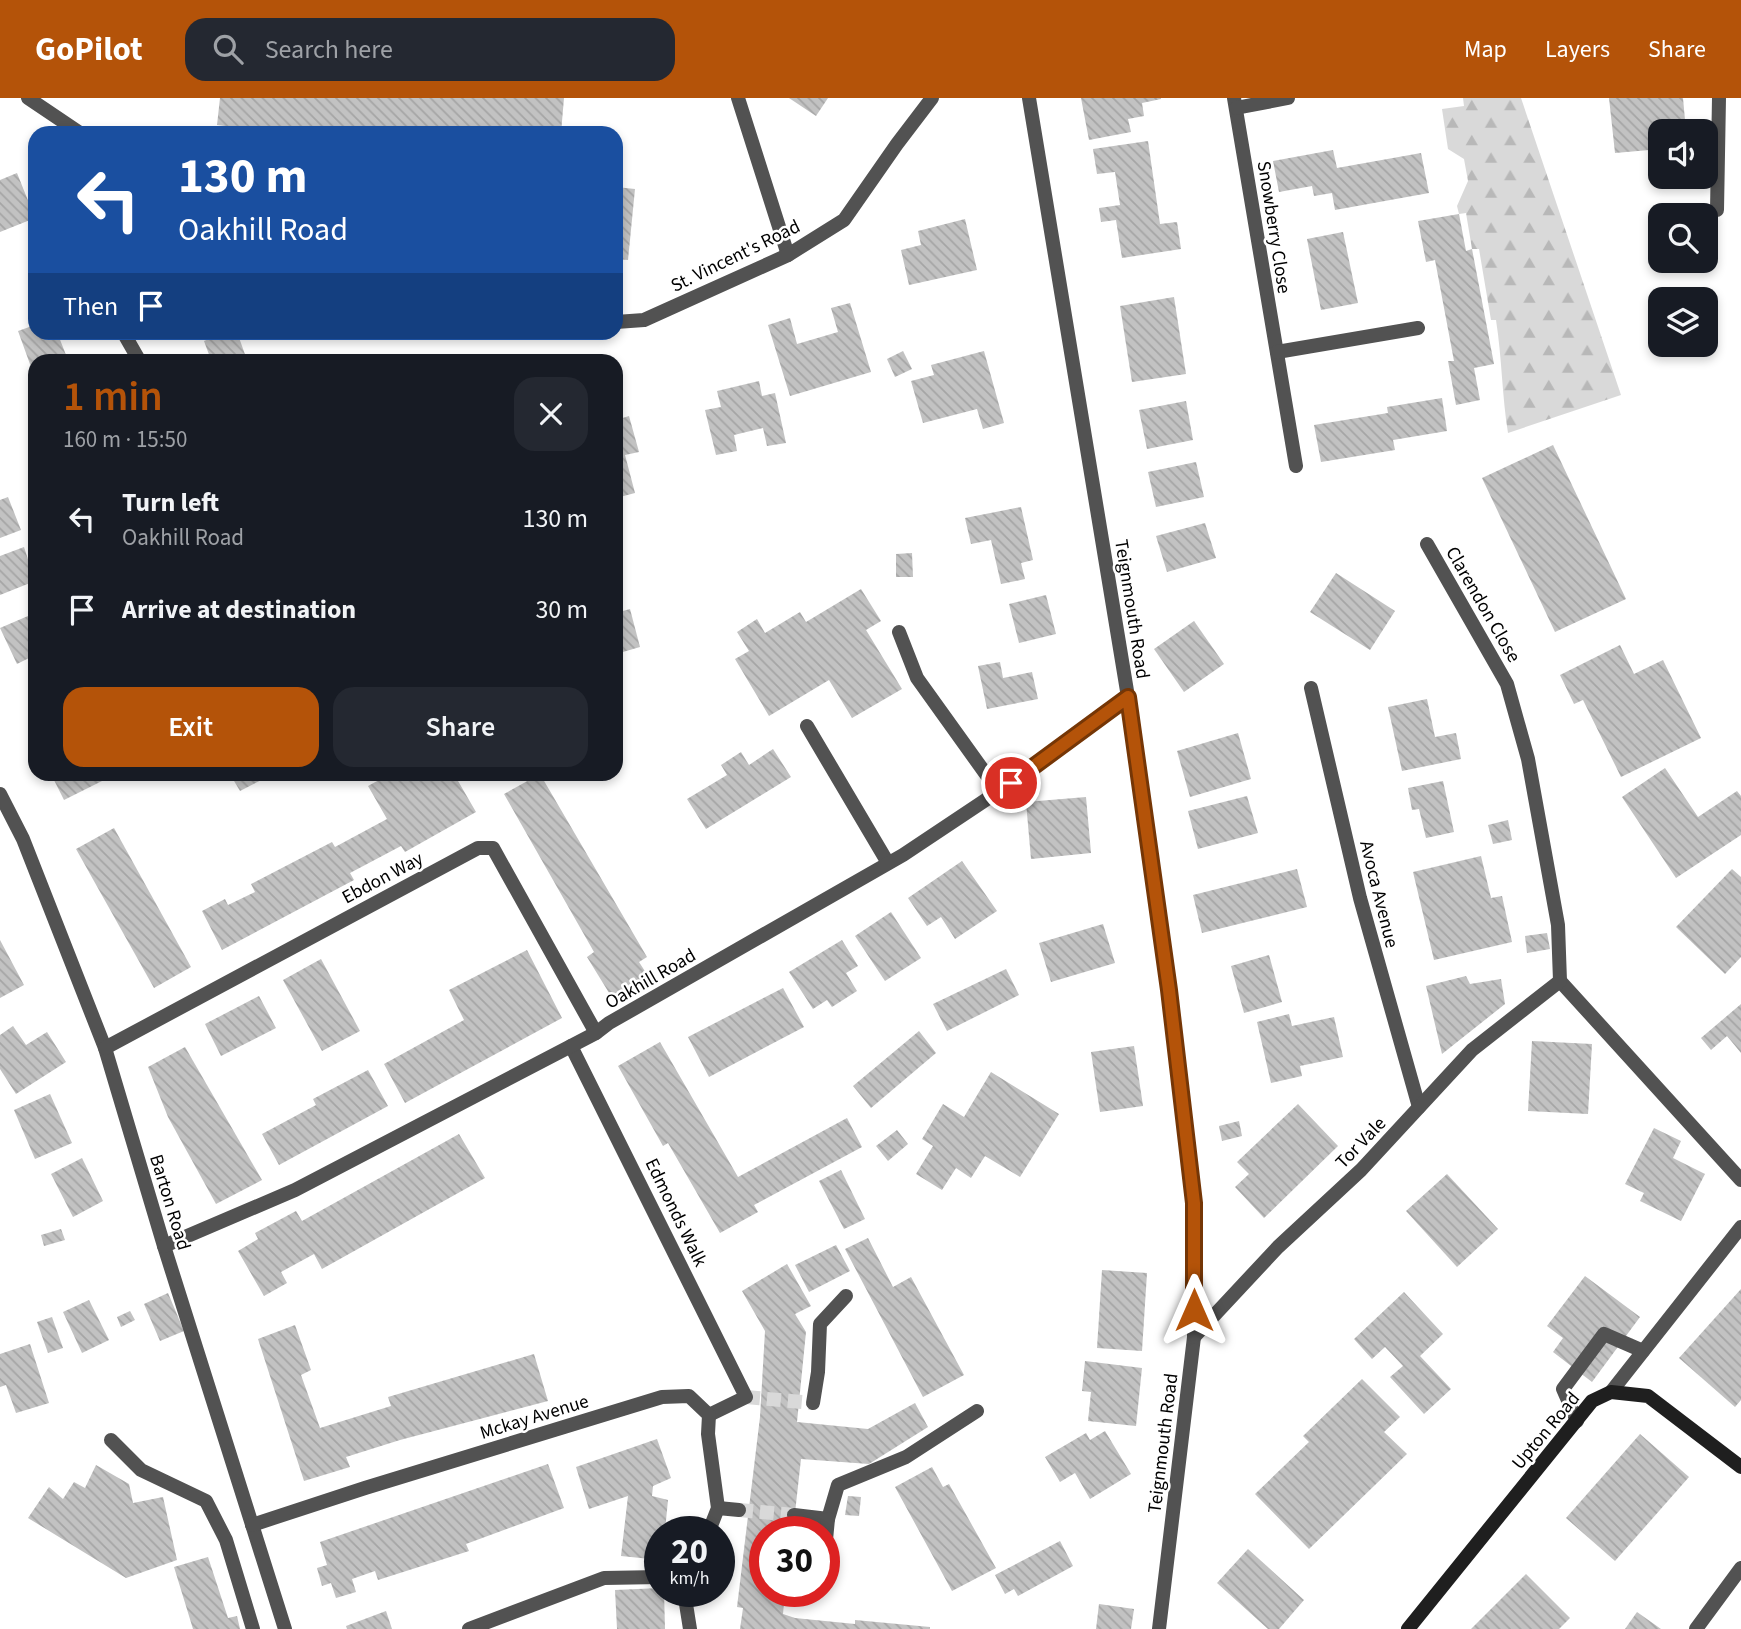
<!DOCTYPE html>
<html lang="en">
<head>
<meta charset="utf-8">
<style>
  body { margin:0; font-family:"Source Sans 3",sans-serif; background:#242831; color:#f1f3f6; height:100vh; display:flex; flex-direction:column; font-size:26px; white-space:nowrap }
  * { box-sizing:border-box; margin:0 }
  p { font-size:23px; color:#9ea1a6 }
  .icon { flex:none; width:38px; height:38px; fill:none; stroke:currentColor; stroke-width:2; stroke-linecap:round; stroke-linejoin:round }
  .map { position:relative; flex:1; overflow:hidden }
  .panel { position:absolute; left:28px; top:256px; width:595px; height:427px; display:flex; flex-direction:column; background:#171b24; border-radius:21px; box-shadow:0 4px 10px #0003 }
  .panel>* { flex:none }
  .top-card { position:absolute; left:28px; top:28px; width:595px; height:214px; border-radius:21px; box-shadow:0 4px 10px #0003; background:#1a4fa0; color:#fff; overflow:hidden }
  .tools { position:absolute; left:1648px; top:21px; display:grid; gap:14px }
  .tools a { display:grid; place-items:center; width:70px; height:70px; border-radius:14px; background:#171b24; box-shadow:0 4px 10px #0003; font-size:35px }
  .speed { position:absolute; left:644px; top:1418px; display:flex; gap:14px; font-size:35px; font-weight:700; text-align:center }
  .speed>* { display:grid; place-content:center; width:91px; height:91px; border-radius:50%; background:#171b24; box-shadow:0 4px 10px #0003; line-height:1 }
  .speed small { font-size:18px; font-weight:400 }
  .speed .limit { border:10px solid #d22; background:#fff; color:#111 }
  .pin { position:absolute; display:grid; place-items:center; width:60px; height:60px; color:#fff; margin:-30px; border:4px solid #fff; border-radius:50%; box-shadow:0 2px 7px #0007 }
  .me { position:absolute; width:77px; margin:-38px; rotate:0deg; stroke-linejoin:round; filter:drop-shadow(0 0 5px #0008) }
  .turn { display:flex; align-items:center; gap:24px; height:147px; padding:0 35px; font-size:32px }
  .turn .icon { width:91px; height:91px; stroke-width:2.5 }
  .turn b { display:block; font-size:49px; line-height:60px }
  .then { display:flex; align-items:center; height:66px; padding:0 35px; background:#0003; gap:14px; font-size:26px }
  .round { display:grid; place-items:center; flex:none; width:74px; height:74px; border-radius:21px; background:#242831 }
  .headline { display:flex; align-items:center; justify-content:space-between; height:119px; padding:0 35px }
  h1 { font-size:42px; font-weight:600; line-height:52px; color:#b45309 }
  .button { display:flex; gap:14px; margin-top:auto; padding:14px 35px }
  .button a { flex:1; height:80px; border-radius:21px; background:#b45309; color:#fff; font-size:28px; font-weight:600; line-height:80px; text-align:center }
  .button a+a { background:#242831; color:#f1f3f6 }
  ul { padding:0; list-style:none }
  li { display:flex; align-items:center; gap:21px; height:91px; padding:0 35px }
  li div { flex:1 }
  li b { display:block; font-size:26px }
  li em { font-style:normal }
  header { display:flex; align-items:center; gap:42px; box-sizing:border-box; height:98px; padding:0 35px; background:#b45309; color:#fff }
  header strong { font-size:33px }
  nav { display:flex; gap:38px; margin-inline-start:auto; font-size:24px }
  .search { width:490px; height:63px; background:#242831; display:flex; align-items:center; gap:18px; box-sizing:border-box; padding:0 24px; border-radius:21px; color:#9ea1a6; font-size:26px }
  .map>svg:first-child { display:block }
  .forest { fill:url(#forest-firs) }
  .building { fill:url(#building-back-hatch) }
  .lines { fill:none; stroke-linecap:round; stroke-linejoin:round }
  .street-tunnel { stroke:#d9d9d9; stroke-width:14; stroke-dasharray:14 7; stroke-linecap:butt }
  .lane { stroke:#525252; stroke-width:14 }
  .street { stroke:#525252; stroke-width:14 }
  .secondary { stroke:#1f1f1f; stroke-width:14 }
  .route-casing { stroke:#753606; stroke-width:18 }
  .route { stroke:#b45309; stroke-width:12 }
  .labels { text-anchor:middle; stroke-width:5; stroke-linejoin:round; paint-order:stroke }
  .street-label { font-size:19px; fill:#000; stroke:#fff }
</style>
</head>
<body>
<header>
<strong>GoPilot</strong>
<div class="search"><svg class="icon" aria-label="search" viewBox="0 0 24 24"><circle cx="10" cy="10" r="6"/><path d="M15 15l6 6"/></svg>Search here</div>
<nav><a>Map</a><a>Layers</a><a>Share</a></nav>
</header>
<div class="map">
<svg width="1741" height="1531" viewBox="0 0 1741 1531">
  <defs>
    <pattern id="forest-firs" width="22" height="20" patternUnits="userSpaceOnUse" patternTransform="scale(1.75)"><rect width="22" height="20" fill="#d9d9d9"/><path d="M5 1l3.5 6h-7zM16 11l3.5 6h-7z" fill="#b8b8b8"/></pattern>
    <pattern id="building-back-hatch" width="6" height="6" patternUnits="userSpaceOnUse" patternTransform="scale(1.75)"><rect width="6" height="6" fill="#c2c2c2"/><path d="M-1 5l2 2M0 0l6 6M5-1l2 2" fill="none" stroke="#a5a5a5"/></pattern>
  </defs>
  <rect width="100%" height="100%" fill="#fff"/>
  <path class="forest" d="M1463,0H1521L1621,297L1508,335C1502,298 1502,260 1496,222H1491L1479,151H1472L1466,115L1459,116L1457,108L1468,83L1464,61L1448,51L1442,11L1464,8Z"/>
  <g class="building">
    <polygon points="220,0 564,0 561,35 264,35 264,33 217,27"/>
    <polygon points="789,0 828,0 816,18"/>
    <polygon points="1081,0 1161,0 1161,1 1142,5 1144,18 1128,21 1131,34 1089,42"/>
    <polygon points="1609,0 1683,0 1686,33 1661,33 1661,51 1615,55"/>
    <polygon points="1148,43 1160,126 1177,124 1181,151 1122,160 1116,122 1101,124 1099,110 1120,107 1115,74 1097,76 1093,51"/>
    <polygon points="1333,52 1337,70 1421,55 1429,95 1335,112 1332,95 1314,98 1312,88 1279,94 1273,63"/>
    <polygon points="17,75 35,120 0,134 0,82"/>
    <polygon points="616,89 635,91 628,162 616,161"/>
    <polygon points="1459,116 1466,153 1472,151 1494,266 1474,270 1480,302 1456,307 1448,263 1454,263 1435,162 1426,164 1418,123"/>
    <polygon points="965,121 977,172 909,187 901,152 921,147 918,133"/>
    <polygon points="1343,134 1358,205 1321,212 1307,141"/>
    <polygon points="1174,199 1186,276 1132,284 1120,208"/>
    <polygon points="850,205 871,274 790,298 768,227 790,220 797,246 838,234 831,210"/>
    <polygon points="35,227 35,234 57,234 68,262 35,262 35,280 18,233"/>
    <polygon points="226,234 237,234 247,262 211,262 204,243"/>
    <polygon points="903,253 912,271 895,279 887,261"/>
    <polygon points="984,253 1004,325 983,331 977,311 923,325 911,283 934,277 931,267"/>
    <polygon points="759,283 762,298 775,295 786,345 767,348 763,330 734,337 737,353 716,357 705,312 721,309 717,293"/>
    <polygon points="1442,300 1447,333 1393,342 1395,352 1321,364 1314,327 1388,315 1387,309"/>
    <polygon points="1186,303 1193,342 1147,351 1139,312"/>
    <polygon points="629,318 639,354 625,357 635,395 616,400 616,322"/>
    <polygon points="1553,347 1626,501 1555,534 1482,380"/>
    <polygon points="1196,364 1204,399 1156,409 1148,374"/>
    <polygon points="8,399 21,432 0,440 0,402"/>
    <polygon points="1021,409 1033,462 1021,465 1025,481 1001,486 991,442 971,446 965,420"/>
    <polygon points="1205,425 1216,460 1167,474 1156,438"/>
    <polygon points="24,449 35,483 0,497 0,458"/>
    <polygon points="912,455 913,479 896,479 896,456"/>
    <polygon points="1336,475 1395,513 1370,552 1310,514"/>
    <polygon points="861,491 881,523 866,532 902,591 852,620 829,582 769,618 735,561 749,553 737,534 757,521 765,535 800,514 806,524"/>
    <polygon points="1046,497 1056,536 1019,545 1009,506"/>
    <polygon points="630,511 640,549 616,556 616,515"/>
    <polygon points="35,515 35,557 17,566 0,530"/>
    <polygon points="1194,523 1224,566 1184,594 1154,551"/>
    <polygon points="1620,547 1634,576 1663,562 1701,640 1621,679 1583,602 1574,606 1560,577"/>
    <polygon points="1000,564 1003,580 1032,574 1038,601 987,611 978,568"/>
    <polygon points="1427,601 1435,639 1456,635 1461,661 1402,673 1388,609"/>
    <polygon points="1238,635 1251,681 1190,699 1177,653"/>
    <polygon points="773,651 791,679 706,731 687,701 727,677 721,667 741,654 749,667"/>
    <polygon points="1665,670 1698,719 1737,693 1741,698 1741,737 1676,780 1622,699"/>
    <polygon points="51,676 116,676 64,702"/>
    <polygon points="230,676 273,676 240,693"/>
    <polygon points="390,676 454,676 476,714 405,754 401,748 350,775 354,782 222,852 202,813 225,801 228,807 255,794 251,786 332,744 335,749 387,721 368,688"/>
    <polygon points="540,676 647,859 639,864 650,881 614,903 587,859 594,854 504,696"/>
    <polygon points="1443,683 1454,734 1426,740 1419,711 1412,712 1408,690"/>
    <polygon points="1247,698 1258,735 1198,751 1188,713"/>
    <polygon points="1086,699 1091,755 1031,761 1026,704"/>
    <polygon points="1508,722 1512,742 1493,746 1488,727"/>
    <polygon points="114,730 191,869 154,890 76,751"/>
    <polygon points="1481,758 1491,800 1502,798 1512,844 1434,862 1413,774"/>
    <polygon points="962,763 997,813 955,841 941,819 927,828 908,800"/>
    <polygon points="1297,771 1307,809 1202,835 1193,797"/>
    <polygon points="1732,771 1741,779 1741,859 1725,876 1676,829"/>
    <polygon points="891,814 921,860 885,883 855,838"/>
    <polygon points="1103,826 1115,865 1051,884 1039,845"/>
    <polygon points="1547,835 1550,851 1527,855 1525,838"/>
    <polygon points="0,842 24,887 0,900"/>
    <polygon points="842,842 858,868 846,875 857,893 832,909 827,902 813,911 789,874"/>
    <polygon points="527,852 562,920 405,1005 384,966 464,922 449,892"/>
    <polygon points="1269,857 1282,904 1244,915 1231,868"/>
    <polygon points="321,861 360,933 322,953 283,882"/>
    <polygon points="1006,871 1019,897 947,933 933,906"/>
    <polygon points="1466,878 1470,886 1501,881 1505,906 1442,956 1426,888"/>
    <polygon points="783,890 804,929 709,979 688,939"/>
    <polygon points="259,898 276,930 221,958 205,926"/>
    <polygon points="1741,906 1741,955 1727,938 1711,952 1701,940"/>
    <polygon points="1289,916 1292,928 1334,919 1343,959 1300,968 1302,978 1271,985 1257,924"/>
    <polygon points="13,928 26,947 47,934 66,964 16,996 0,971 0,937"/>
    <polygon points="919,933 936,955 871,1010 853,988"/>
    <polygon points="1532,943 1592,946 1588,1016 1528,1013"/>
    <polygon points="660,944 738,1079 847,1020 862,1049 754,1107 758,1114 720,1135 668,1045 663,1048 618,968"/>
    <polygon points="1134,948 1143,1008 1100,1014 1091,954"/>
    <polygon points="185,949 262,1082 216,1106 168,1019 148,969"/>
    <polygon points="368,972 388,1008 279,1067 262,1036 316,1007 313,1001"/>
    <polygon points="991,974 1059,1016 1020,1079 985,1058 971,1080 956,1070 942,1092 916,1076 933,1048 922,1041 943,1006 964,1019"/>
    <polygon points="50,996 72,1045 35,1061 14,1012"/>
    <polygon points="1298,1006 1338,1048 1264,1120 1235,1089 1249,1076 1237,1064"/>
    <polygon points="1239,1023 1242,1038 1222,1043 1219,1028"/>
    <polygon points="1654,1030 1681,1043 1673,1060 1705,1076 1681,1123 1640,1103 1644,1095 1625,1086"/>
    <polygon points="897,1032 908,1046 888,1063 876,1048"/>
    <polygon points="459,1036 485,1080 322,1171 314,1156 281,1174 287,1185 264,1198 238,1153 258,1141 255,1135 296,1113 302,1123"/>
    <polygon points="82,1060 103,1103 73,1119 51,1076"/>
    <polygon points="841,1072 865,1121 844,1131 819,1083"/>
    <polygon points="1447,1076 1498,1131 1457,1169 1406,1113"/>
    <polygon points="61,1131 65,1142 44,1148 41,1137"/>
    <polygon points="868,1140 893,1189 911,1179 964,1277 923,1299 845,1151"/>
    <polygon points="836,1147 850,1173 809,1194 795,1167"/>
    <polygon points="787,1166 811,1208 795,1216 806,1234 797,1324 868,1331 915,1305 928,1329 869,1366 801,1361 793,1433 765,1433 765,1493 785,1493 783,1516 795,1520 855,1526 855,1522 930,1529 930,1531 740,1531 743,1510 737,1509 760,1319 765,1233 742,1193"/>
    <polygon points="1102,1172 1147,1175 1142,1253 1097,1250"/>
    <polygon points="1585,1178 1640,1219 1592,1284 1553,1254 1563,1240 1547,1228"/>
    <polygon points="1741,1191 1741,1302 1735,1309 1679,1260"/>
    <polygon points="1404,1194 1443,1236 1420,1258 1451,1291 1424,1316 1390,1279 1403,1268 1385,1249 1372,1261 1354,1241"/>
    <polygon points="168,1195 184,1233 160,1243 144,1206"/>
    <polygon points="89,1202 109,1242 82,1255 63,1214"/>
    <polygon points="130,1213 135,1222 121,1229 117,1219"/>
    <polygon points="52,1219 63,1250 48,1255 37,1224"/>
    <polygon points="295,1227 311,1272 301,1277 320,1330 391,1308 388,1299 534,1256 548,1303 400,1342 346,1359 350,1369 304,1383 258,1241"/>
    <polygon points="30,1246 49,1305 16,1315 6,1287 0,1289 0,1256"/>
    <polygon points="1085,1263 1142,1270 1136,1328 1088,1323 1091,1294 1082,1293"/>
    <polygon points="1362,1281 1400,1319 1384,1334 1407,1356 1309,1451 1255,1396 1309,1344 1303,1338"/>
    <polygon points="1105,1333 1131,1376 1090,1401 1075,1375 1060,1384 1045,1359 1086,1335 1090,1342"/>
    <polygon points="1640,1336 1689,1379 1615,1463 1566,1420"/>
    <polygon points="657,1341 671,1380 653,1388 652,1398 668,1402 665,1433 660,1433 660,1462 621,1458 628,1398 589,1411 576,1369"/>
    <polygon points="548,1366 564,1410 466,1446 469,1453 378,1482 375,1473 352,1481 356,1494 336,1500 331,1485 322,1488 317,1470 327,1467 320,1444"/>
    <polygon points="96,1367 129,1386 133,1405 163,1399 177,1462 126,1480 28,1420 49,1389 63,1401 74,1384 85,1390"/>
    <polygon points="932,1369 943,1389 949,1386 996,1470 952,1493 895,1389"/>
    <polygon points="848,1398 861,1399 859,1418 845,1417"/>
    <polygon points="1060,1443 1073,1468 1018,1498 1014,1491 1005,1496 995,1477"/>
    <polygon points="1248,1451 1304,1502 1279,1531 1268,1531 1217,1485"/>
    <polygon points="208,1459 228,1520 237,1518 240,1531 193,1531 174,1469"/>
    <polygon points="1526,1476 1570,1520 1559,1531 1471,1531"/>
    <polygon points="660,1490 660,1493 664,1493 665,1531 617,1531 615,1492"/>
    <polygon points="1099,1506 1134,1511 1131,1531 1096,1531"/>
    <polygon points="386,1513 392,1531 347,1531 346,1528"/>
    <polygon points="1637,1514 1661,1531 1625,1531"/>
  </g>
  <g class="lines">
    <g class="street-tunnel">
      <polyline points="746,1299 813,1305"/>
      <polyline points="739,1412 794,1417"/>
    </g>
    <g class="lane">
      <polyline points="1717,112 1719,0"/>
      <polyline points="899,534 917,580 998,693"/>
      <polyline points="807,628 888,765"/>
      <polyline points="1577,1323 1563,1291 1604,1236 1643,1253"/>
      <polyline points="1696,1531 1741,1470"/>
    </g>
    <g class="street">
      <polyline points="28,0 80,35"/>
      <polyline points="738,0 788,157"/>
      <polyline points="1029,0 1128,599 1169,892 1194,1105 1194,1239 1159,1531"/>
      <polyline points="1234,0 1296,368"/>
      <polyline points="1236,10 1288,0"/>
      <polyline points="616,224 644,222 788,157 844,122 897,46 932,0"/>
      <polyline points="123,234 139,262"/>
      <polyline points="1277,254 1418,230"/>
      <polyline points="1311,590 1360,800 1419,1009"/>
      <polyline points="0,696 23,741 105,950 164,1148 285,1531"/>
      <polyline points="1560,883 1741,1082"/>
      <polyline points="571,948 746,1299 709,1317"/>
      <polyline points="105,950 478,750 493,750 596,935"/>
      <polyline points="164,1148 295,1092 596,935 609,925 903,757 1023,677 1128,599"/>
      <polyline points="1194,1239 1278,1149 1361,1072 1472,952 1560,883 1558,827 1528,661 1507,586 1427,446"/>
      <polyline points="1611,1294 1741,1129"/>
      <polyline points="813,1305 818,1274 820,1226 846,1198"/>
      <polyline points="111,1342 141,1372 206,1403 226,1442 253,1531"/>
      <polyline points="718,1410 739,1412"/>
      <polyline points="794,1417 828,1421 838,1387 906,1359 977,1313"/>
      <polyline points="252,1427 365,1390 662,1299 689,1298 709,1317 708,1336 718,1410 709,1433"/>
      <polyline points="824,1462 828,1421"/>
      <polyline points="689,1493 686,1506 690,1531"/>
      <polyline points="469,1531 604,1480 660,1479"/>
    </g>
    <polyline class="secondary" points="1408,1531 1592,1303 1611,1294 1648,1298 1741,1369"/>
  </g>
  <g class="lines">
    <g class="route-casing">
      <polyline id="route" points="1011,685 1128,599 1169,892 1194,1105 1194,1212"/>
    </g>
    <use href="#route" class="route"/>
  </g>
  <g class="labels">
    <g class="street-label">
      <text transform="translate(1275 129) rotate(81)" y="7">Snowberry Close</text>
      <text transform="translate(735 157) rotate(-26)" y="7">St. Vincent's Road</text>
      <text transform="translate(1484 506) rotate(60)" y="7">Clarendon Close</text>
      <text transform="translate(1133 511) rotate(81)" y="7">Teignmouth Road</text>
      <text transform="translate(382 779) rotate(-28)" y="7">Ebdon Way</text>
      <text transform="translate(1380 796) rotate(76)" y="7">Avoca Avenue</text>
      <text transform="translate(650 880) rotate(-30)" y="7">Oakhill Road</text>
      <text transform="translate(1360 1044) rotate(-46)" y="7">Tor Vale</text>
      <text transform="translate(171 1104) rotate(73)" y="7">Barton Road</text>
      <text transform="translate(677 1114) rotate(64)" y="7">Edmonds Walk</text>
      <text transform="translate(534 1318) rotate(-17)" y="7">Mckay Avenue</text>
      <text transform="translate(1545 1332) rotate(-50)" y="7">Upton Road</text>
      <text transform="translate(1162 1345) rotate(-83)" y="7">Teignmouth Road</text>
    </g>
  </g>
</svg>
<div class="tools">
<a><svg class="icon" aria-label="sound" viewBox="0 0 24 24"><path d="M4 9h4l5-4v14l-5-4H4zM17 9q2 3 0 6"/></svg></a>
<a><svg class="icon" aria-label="search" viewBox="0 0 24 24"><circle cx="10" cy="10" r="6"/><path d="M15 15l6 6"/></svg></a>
<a><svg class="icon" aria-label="layers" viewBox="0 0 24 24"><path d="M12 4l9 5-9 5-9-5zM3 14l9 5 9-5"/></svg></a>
</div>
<div class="speed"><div>20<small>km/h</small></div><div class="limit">30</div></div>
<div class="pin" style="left:1011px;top:685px;background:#d93025"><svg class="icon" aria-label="arrive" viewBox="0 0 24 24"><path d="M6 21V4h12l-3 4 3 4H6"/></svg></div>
<svg class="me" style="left:1194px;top:1212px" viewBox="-20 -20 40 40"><path d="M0-17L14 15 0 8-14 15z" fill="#b45309" stroke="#fff" stroke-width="4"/></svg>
<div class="top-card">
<div class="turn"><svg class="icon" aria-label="left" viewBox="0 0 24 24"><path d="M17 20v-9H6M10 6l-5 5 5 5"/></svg><div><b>130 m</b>Oakhill Road</div></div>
<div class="then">Then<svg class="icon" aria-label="arrive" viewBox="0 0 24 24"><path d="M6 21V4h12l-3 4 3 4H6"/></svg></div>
</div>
<section class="panel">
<div class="headline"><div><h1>1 min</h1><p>160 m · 15:50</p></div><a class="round"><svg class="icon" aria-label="close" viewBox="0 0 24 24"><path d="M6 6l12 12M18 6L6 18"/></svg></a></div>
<ul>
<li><svg class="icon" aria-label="left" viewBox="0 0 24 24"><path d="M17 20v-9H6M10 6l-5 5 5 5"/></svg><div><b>Turn left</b><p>Oakhill Road</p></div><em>130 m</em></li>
<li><svg class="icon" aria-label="arrive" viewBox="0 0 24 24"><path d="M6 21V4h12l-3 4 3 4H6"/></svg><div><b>Arrive at destination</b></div><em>30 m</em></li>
</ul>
<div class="button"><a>Exit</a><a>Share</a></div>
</section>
</div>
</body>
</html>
